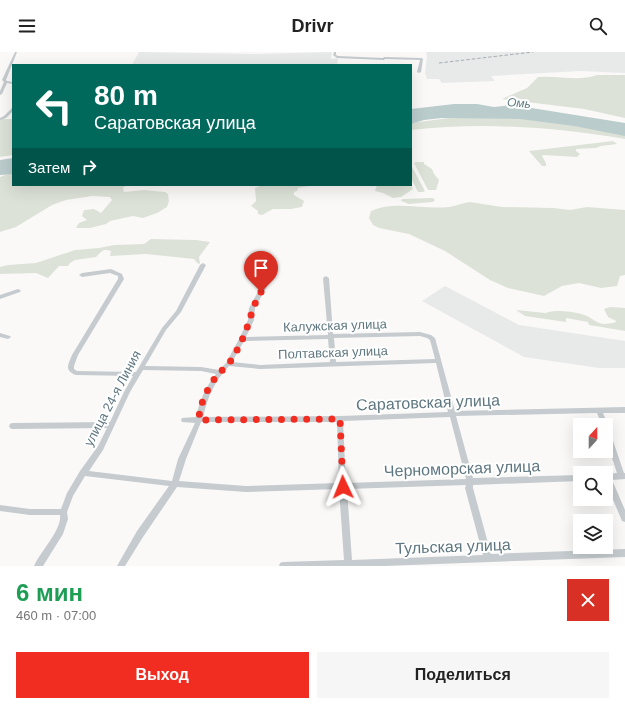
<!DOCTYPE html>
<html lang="ru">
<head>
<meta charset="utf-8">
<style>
  body { margin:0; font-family:Helvetica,sans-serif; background:#f6f6f6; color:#222; height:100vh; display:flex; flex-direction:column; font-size:15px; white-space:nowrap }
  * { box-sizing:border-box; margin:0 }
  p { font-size:13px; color:#767676 }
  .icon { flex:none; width:22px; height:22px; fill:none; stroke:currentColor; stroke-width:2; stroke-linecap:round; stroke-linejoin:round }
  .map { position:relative; height:514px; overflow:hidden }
  .details { display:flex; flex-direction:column; background:#fff; flex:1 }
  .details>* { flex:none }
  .banner { position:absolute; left:12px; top:12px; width:400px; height:122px; border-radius:0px; box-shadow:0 4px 16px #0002; background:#00695c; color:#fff; overflow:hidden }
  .needle { width:26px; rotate:21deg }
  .tools { position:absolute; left:573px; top:366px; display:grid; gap:8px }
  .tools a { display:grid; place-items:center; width:40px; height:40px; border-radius:0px; background:#fff; box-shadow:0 4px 16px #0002; font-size:20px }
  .pin { position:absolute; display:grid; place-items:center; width:34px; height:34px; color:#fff; margin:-41px -17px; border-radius:50% 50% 50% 0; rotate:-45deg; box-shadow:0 0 4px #0007 }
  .pin .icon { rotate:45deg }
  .me { position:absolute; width:44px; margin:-22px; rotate:358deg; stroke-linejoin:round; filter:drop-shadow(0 0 3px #0008) }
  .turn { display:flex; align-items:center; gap:14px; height:84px; padding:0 16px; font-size:18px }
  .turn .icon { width:52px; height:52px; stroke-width:2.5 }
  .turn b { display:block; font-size:28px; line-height:34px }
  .then { display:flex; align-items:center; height:38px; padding:0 16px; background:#0003; gap:8px; font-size:15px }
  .round { display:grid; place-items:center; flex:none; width:42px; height:42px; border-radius:0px; background:#f6f6f6 }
  .summary { display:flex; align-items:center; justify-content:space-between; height:68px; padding:0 16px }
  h1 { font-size:24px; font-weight:700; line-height:30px; color:#1e9e55 }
  .button { display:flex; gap:8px; margin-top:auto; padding:8px 16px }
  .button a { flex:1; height:46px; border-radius:0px; background:#f12d21; color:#fff; font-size:16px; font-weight:700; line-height:46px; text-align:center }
  .button a+a { background:#f6f6f6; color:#222 }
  header { display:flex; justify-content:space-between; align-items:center; height:52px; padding:0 16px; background:#fff; font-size:18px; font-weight:700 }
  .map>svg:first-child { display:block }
  .built { fill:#e8e9e9 }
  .green { fill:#dde2d8 }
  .water { fill:#bbcccd }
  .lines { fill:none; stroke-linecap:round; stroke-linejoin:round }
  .street { fill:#c5cbce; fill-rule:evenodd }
  .rail { stroke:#a4aeb2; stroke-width:1; stroke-dasharray:3.5 2; stroke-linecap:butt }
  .route { stroke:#f12d21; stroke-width:7; stroke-dasharray:0 12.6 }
  .labels { text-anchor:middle; stroke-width:4; stroke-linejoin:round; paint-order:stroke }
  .far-water-label { font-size:12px; font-style:italic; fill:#5e7b7e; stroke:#fff }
  .street-label { font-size:13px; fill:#5e767f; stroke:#fff }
  .near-street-label { font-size:16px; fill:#5e767f; stroke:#fff }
</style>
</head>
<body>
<header><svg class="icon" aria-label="menu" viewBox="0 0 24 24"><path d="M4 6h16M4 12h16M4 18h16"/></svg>Drivr<svg class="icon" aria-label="search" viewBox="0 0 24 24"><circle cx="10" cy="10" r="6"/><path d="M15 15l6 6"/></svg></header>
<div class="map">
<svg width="625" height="514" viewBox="0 0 625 514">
  <rect width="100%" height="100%" fill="#faf9f8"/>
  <g class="built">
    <polygon points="139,0 256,2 332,0 331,7 338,6 337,13 132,13"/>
    <polygon points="426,0 625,0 625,21 580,19 491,24 495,29 442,31 439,27 427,27 425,21 427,4"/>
    <polygon points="445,234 519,273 625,289 625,316 599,316 524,305 422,249"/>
  </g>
  <g class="green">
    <path d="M597,23H625V66L584,57L502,47L527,36L538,25C559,23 577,30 597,23Z"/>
    <path d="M457,65L517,66L565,72L625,83V87C554,75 483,70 411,78V71Z"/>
    <polygon points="0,67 13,67 13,103 0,105"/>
    <polygon points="613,89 617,92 601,94 596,96 576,97 576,99 580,102 577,105 543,103 542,104 546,111 546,114 542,114 529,99"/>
    <polygon points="416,110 424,110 424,112 432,117 434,122 439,128 436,138 428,138 414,111"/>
    <polygon points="411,113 425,139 423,140 418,140 411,126"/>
    <polygon points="13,120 13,133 126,133 123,136 124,140 144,138 165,140 168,142 169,149 167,155 157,161 143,166 133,164 110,169 106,172 90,176 76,176 79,171 87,168 82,164 84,158 94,157 101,161 112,148 110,145 92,144 66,148 52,153 16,175 0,180 0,125"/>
    <polygon points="262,133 315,133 298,136 297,139 294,140 294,143 304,149 302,155 291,157 273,157 262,163 258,162 258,159 251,154 256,149 255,136"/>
    <polygon points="377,133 411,133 413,137 401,145 393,146 383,141 375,139"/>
    <polygon points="429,146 433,146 435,148 433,150 409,152 401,149 402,147"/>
    <path d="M470,150L502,155L554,156L570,158L587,155L625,158V223L620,224L617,234L601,236L579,231L562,234L544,244L508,236L490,228L445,199L409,182L379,176L373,173L369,166L371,159C395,148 423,158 449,155C456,154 462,151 470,150Z"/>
    <path d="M151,187L196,188L210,190L199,205L200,212L197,211L194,207L146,202L110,204L111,199C103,196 101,200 96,205L75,208L70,211L68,214H59L48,226L36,221L0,222V215L8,213L36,211L75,198L99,196L114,193L144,192Z"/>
    <path d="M610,255L625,256V279L589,273L588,270L566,266V270L525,264L516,258L546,261C555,257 578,260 587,264C593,267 596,271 604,272C607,272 612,271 616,270V269L608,265L604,257Z"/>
  </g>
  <g class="water">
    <polygon points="454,52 477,52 494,55 513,53 625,71 625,84 574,74 520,67 442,66 424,68 411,72 411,57"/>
    <polygon points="13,106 13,122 0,123 0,108"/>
  </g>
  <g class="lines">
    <g class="street">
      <polygon points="15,0 17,0 6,28 7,29 13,30 13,32 7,31 2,42 0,43 0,39 4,30 2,28"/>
      <polygon points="334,0 336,0 336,3 338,4 383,6 384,5 422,6 423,7 421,20 419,21 417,20 420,8 385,7 384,8 337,6 333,3"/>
      <polygon points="12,56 13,56 13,59 6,66 0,68 0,66 4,64"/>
      <path d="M203,211L206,213L181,260L166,278L145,314L201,315L219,318L226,311L239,287L248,268L249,256L266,225L269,223L272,225L255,256L254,268L246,285L328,283L323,226L326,224L329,226L333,282L420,280L431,283L435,286L455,359L625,355V361H603L608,373L607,375L609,377L624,421H625V427L612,428L625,458V470L622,469L606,431V422L617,421L606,388V373H602L597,361L456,364L473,426L580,423V429L473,433V436L491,502L625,497V505L384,514H279L280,511L283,510L344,508L339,437L246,440L177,435L143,485L125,514H117L137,479L169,434L85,424L73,444L67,460L68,467L63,482L43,514H34C40,500 62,478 60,463H30L0,459V453L30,457H61L67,441L80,419L98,394L107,376L12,377L10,376L9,374L10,372L12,371L110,370L124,340L133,324L76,323C64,318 68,313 72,303L118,227V224L110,221L82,225L79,223L82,221L111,217L122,222L124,227L78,303L74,314V317L77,319L136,320L162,276L176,259L200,213ZM420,284L427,286L430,288L435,307L336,310L334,286ZM328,287L330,310L260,313L232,310L244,289ZM436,311L448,360L340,364L203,365C208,344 214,330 229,314L260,317ZM143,318L201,319L216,322C205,336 200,348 196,365L182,366L181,368L182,370L195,371L178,407L172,429L89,419L103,398L130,340ZM450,365L466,427L346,431L343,369ZM201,370H337L339,431L246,434L179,429L186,407ZM466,433L465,436L483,503L352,508L347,437Z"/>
      <polygon points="18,237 20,238 21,239 20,240 0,247 0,243"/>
      <polygon points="0,281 10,284 11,285 8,287 0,285"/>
    </g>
    <polyline class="rail" points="439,11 533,0"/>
  </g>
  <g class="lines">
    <path class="route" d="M261,240C251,256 250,272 242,288C238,296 234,306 228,312C226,316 222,318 219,321C209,333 199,352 199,368L340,367L343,435"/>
  </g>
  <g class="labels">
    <g class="far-water-label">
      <text transform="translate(519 51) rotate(5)" y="4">Омь</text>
    </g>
    <g class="street-label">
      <text transform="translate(335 273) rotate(-2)" y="5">Калужская улица</text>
      <text transform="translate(333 300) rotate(-2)" y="5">Полтавская улица</text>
      <text transform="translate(112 346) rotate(-62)" y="5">улица 24-я Линия</text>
    </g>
    <g class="near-street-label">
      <text transform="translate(428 350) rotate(-2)" y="6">Саратовская улица</text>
      <text transform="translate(462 416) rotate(-2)" y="6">Черноморская улица</text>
      <text transform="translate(453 494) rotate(-2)" y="6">Тульская улица</text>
    </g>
  </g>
</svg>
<div class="tools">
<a><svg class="needle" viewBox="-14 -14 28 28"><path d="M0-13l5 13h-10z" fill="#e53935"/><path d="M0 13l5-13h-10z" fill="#767676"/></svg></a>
<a><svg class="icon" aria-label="search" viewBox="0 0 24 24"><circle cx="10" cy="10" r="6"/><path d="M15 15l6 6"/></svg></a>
<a><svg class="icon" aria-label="layers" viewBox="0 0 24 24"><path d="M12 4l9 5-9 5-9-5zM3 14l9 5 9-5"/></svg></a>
</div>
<div class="pin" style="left:261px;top:240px;background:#d93025"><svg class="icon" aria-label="arrive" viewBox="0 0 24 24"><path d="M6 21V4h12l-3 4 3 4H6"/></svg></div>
<svg class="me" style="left:343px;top:435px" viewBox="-20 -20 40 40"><path d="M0-17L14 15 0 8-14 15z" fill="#f12d21" stroke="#fff" stroke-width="4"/></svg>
<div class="banner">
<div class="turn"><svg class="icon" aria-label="left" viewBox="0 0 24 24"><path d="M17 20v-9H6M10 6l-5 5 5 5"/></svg><div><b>80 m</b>Саратовская улица</div></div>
<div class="then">Затем<svg class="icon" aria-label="right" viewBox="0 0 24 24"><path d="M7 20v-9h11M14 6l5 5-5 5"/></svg></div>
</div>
</div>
<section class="details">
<div class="summary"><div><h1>6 мин</h1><p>460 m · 07:00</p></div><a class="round" style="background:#d93025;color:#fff"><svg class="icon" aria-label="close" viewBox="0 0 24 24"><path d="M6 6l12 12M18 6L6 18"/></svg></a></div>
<div class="button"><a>Выход</a><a>Поделиться</a></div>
</section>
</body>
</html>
